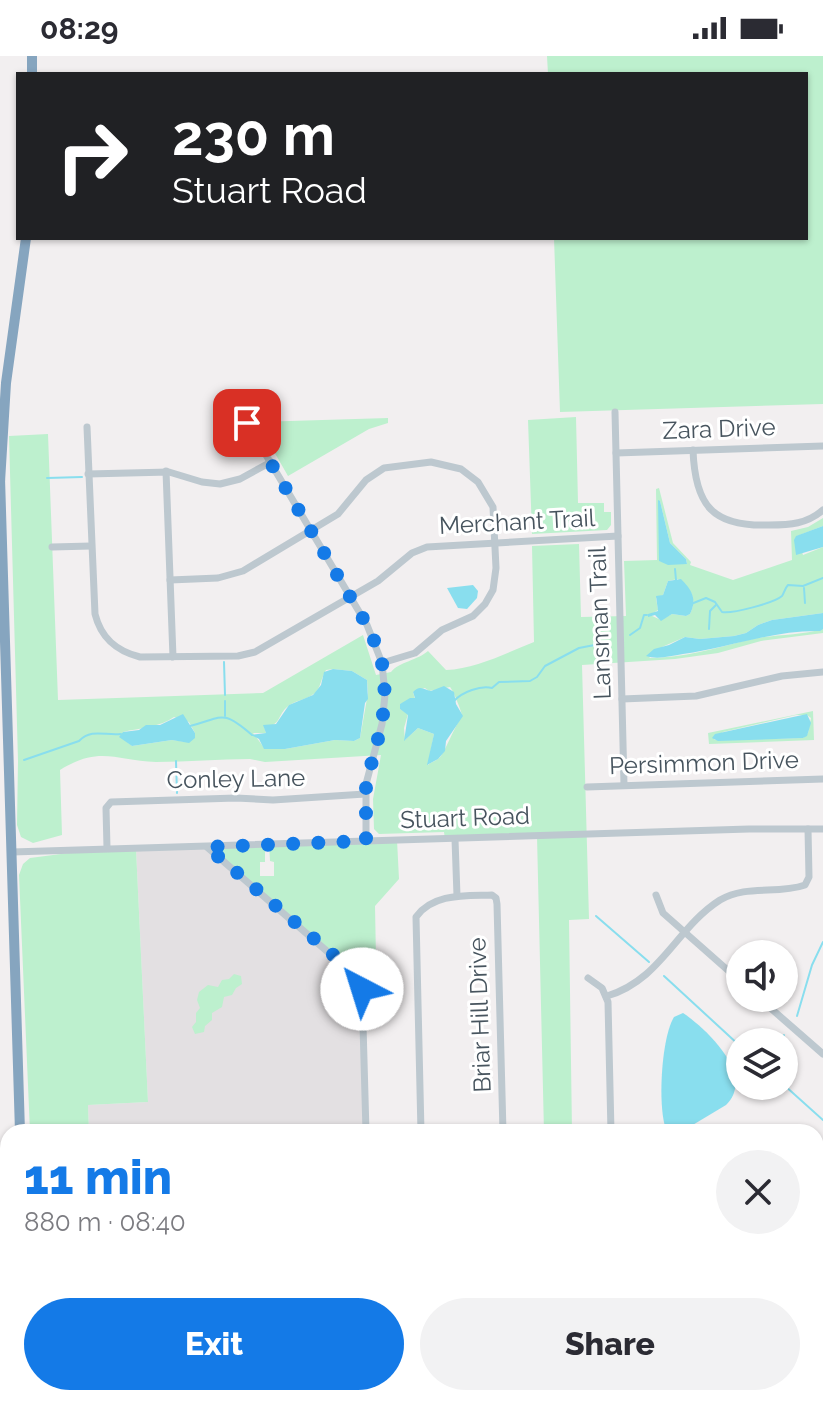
<!DOCTYPE html>
<html lang="en">
<head>
<meta charset="utf-8">
<style>
  body { margin:0; font-family:Raleway,sans-serif; background:#f2f2f3; color:#2b2b33; height:100vh; display:flex; flex-direction:column; font-size:30px; white-space:nowrap }
  * { box-sizing:border-box; margin:0 }
  p { font-size:26px; color:#7c7c81 }
  .icon { flex:none; width:44px; height:44px; fill:none; stroke:currentColor; stroke-width:2; stroke-linecap:round; stroke-linejoin:round }
  .map { position:relative; flex:1; overflow:hidden }
  .drawer { position:absolute; left:0px; top:1068px; width:824px; height:282px; display:flex; flex-direction:column; background:#fff; border-radius:24px 24px 0 0; box-shadow:0 2px 6px #0004 }
  .drawer>* { flex:none }
  .top-card { position:absolute; left:16px; top:16px; width:792px; height:168px; border-radius:0px; box-shadow:0 2px 6px #0004; background:#202124; color:#fff; overflow:hidden }
  .buttons { position:absolute; left:726px; top:884px; display:grid; gap:16px }
  .buttons a { display:grid; place-items:center; width:72px; height:72px; border-radius:50%; background:#fff; box-shadow:0 2px 6px #0004; font-size:40px }
  .pin { position:absolute; display:grid; place-items:center; width:68px; height:68px; color:#fff; margin:-34px; border-radius:16px; box-shadow:0 4px 12px #0006 }
  .me { position:absolute; width:88px; margin:-44px; rotate:320deg; stroke-linejoin:round; filter:drop-shadow(0 0 6px #0008) }
  .turn { display:flex; align-items:center; gap:28px; height:168px; padding:0 24px; font-size:36px }
  .turn .icon { width:104px; height:104px; stroke-width:2.5 }
  .turn b { display:block; font-size:56px; line-height:68px }
  .round { display:grid; place-items:center; flex:none; width:84px; height:84px; border-radius:42px; background:#f2f2f3 }
  .overview { display:flex; align-items:center; justify-content:space-between; height:136px; padding:0 24px }
  h1 { font-size:48px; font-weight:800; line-height:60px; color:#147ae7 }
  .button { display:flex; gap:16px; margin-top:auto; padding:16px 24px }
  .button a { flex:1; height:92px; border-radius:48px; background:#147ae7; color:#fff; font-size:32px; font-weight:800; line-height:92px; text-align:center }
  .button a+a { background:#f2f2f3; color:#2b2b33 }
  .status { display:flex; justify-content:space-between; align-items:center; height:56px; padding:0 40px; background:#fff; direction:ltr }
  .status svg { height:22px; fill:currentColor }
  .map>svg:first-child { display:block }
  .education { fill:#e3e0e2 }
  .green { fill:#bdf0ce; fill-rule:evenodd }
  .water { fill:#89deee }
  .lines { fill:none; stroke-linecap:round; stroke-linejoin:round }
  .stream { stroke:#89deee; stroke-width:2 }
  .minor { stroke:#bdc8cf; stroke-width:7 }
  .highway { stroke:#86a5bf; stroke-width:10 }
  .route { stroke:#147ae7; stroke-width:14; stroke-dasharray:0 25.2 }
  .labels { text-anchor:middle; stroke-width:6; stroke-linejoin:round; paint-order:stroke }
  .street-label { font-size:24px; fill:#47545e; stroke:#fff }
</style>
</head>
<body>
<div class="status"><b>08:29</b><svg viewBox="0 0 49 12"><path d="M0 12V9h3v3zM5 12V6h3v6zM10 12V3h3v9zM15 12V0h3v12zM26 1h20v11H26zM47 4h2v5h-2z"/></svg></div>
<div class="map">
<svg width="823" height="1349" viewBox="0 0 823 1349">
  <rect width="100%" height="100%" fill="#f2eff0"/>
  <polygon class="education" points="207,791 360,926 366,1076 89,1076 88,1049 148,1046 136,793"/>
  <g class="green">
    <polygon points="547,0 823,0 823,348 560,356 554,182 806,182 806,18 548,18"/>
    <polygon points="576,361 578,447 604,447 604,456 611,456 611,469 607,474 532,478 528,364"/>
    <polygon points="388,362 388,367 369,373 288,420 257,366"/>
    <path d="M48,378L58,644L263,637L363,579L376,619L391,616C399,606 418,604 428,595L446,614C476,613 506,597 534,586L532,490L579,488L581,561L626,560L624,505L657,504L656,433L659,432L673,487L691,506L690,509L733,524L792,504L791,475L808,471L823,462V470L797,480L803,499L823,491V557L772,564L758,569L746,577L734,580L700,583L685,581L662,591L649,602C683,602 716,592 748,584C772,578 800,580 823,573V577L761,585L718,597L675,603L582,609L589,863L569,864L572,1076H544L537,780L445,783L444,776L379,778L374,773L373,743L381,699L265,706L250,703C219,703 188,706 156,706C116,705 100,689 60,714L62,779L33,787L21,781L17,769L18,705L9,380ZM660,445L670,487L686,503L687,508L659,505ZM678,523C690,533 698,541 690,558L686,560L672,558L661,564L650,559L658,554L656,542L663,539L668,525ZM333,613L352,615L367,624L368,637L360,682L354,685L335,684L285,693H265L253,677H266L264,670C280,671 277,661 286,652C294,644 307,644 315,637C321,631 321,622 326,614ZM450,631C453,634 462,656 462,660C455,669 444,699 439,702C436,705 431,706 428,709L434,678L418,672L405,684L404,672L408,658L400,653V648L415,643L413,636L425,632L429,635ZM174,661L189,666L195,677L186,686L172,684L132,690L121,681L123,676C139,672 161,671 174,661Z"/>
    <path d="M813,655L814,684L709,688L708,677ZM796,659H807L811,662L808,677L803,682L714,684L723,676Z"/>
    <polygon points="397,784 399,823 375,850 376,903 353,916 207,791 265,789 265,806 260,806 260,820 274,820 274,806 270,805 269,788"/>
    <polygon points="107,792 136,793 148,1046 88,1049 89,1076 30,1076 19,819 23,808 30,802"/>
    <polygon points="234,918 241,920 242,928 236,932 232,939 224,941 222,951 212,957 212,964 205,970 204,976 195,978 192,971 196,966 196,957 200,952 197,944 199,936 208,929 218,931 222,924 229,923"/>
    <polygon points="18,1342 374,1342 374,1349 17,1349"/>
  </g>
  <g class="water">
    <polygon points="658,444 660,445 670,487 686,503 687,508 668,509 659,505"/>
    <polygon points="823,470 823,491 796,499 794,484 796,480"/>
    <path d="M681,523C691,533 698,543 690,558L686,560L672,558L661,565L655,559L648,561V558L658,555L656,540L663,539L668,525Z"/>
    <polygon points="473,529 478,535 477,542 467,553 458,552 447,532"/>
    <path d="M823,557V573L820,575C773,574 728,592 683,598C670,600 658,604 646,600L654,593L669,589L685,581L700,583L734,580L746,577L758,569L772,564Z"/>
    <polygon points="333,613 352,615 367,624 368,643 365,647 360,682 354,685 335,684 285,693 264,693 259,683 251,679 266,677 263,669 276,668 289,649 313,639 321,629 324,616"/>
    <path d="M444,630L454,636L456,648L463,660L446,685L445,695L438,703L427,709L434,678L418,672L404,685L408,659L400,653V648L410,642H415L413,636C420,628 424,634 431,635Z"/>
    <polygon points="183,658 195,677 195,682 189,687 172,684 132,690 119,681 123,676 139,674 146,669 160,669"/>
    <polygon points="807,658 811,667 807,680 803,682 718,685 712,682 715,678"/>
    <path d="M683,957C707,973 756,1020 726,1049L681,1076H667C657,1055 661,982 674,961Z"/>
  </g>
  <g class="lines">
    <g class="stream">
      <polyline points="47,422 82,421"/>
      <polyline points="675,513 676,524"/>
      <polyline points="804,532 805,547"/>
      <path d="M691,548L706,542L715,546L722,556C732,558 774,547 782,540C784,537 785,532 788,529L803,530L823,522"/>
      <polyline points="709,573 710,555 716,549"/>
      <polyline points="630,579 640,572 644,559 647,559"/>
      <polyline points="224,606 225,639"/>
      <polyline points="225,645 225,660"/>
      <path d="M454,645C462,636 481,629 492,632L499,626L530,625L537,621L545,610L579,592L610,586"/>
      <path d="M190,670C223,662 221,652 252,679"/>
      <path d="M24,704L79,685C92,672 105,680 121,678"/>
      <polyline points="176,705 177,737"/>
      <polyline points="596,860 649,906"/>
      <polyline points="664,920 740,990"/>
      <polyline points="797,960 812,909 823,886"/>
      <polyline points="780,986 784,979"/>
      <polyline points="784,1029 823,1064"/>
    </g>
    <g class="minor">
      <polyline points="615,356 624,729"/>
      <polyline points="247,367 367,569 382,607 385,639 382,668 366,728 366,785"/>
      <path d="M87,371L95,558C101,582 116,595 140,601L238,600L255,596L378,525L412,497L427,491L618,480"/>
      <path d="M693,394C695,450 713,471 769,469C790,469 807,468 823,454"/>
      <polyline points="616,397 823,390"/>
      <polyline points="166,415 173,601"/>
      <polyline points="88,418 169,416 202,426 220,428 240,423 271,406"/>
      <polyline points="52,491 91,490"/>
      <polyline points="170,524 218,522 243,515 338,458 366,424 384,412 431,406 461,413 478,426 493,451 496,512 493,534 485,548 473,560 442,574 415,597 382,607"/>
      <polyline points="622,643 696,640 782,620 823,616"/>
      <polyline points="587,731 823,723"/>
      <polyline points="455,783 457,840"/>
      <polyline points="207,791 359,923 362,933 366,1076"/>
      <polyline points="107,792 106,752 111,746 236,742 273,744 365,738"/>
      <polyline points="12,796 749,773 823,773"/>
      <polyline points="656,839 663,857 740,925"/>
      <polyline points="588,922 602,932 608,946 611,1076"/>
      <path d="M607,940C661,924 676,872 720,844C747,828 777,839 805,829L809,821L808,773"/>
      <polyline points="759,942 823,998"/>
      <path d="M421,1076L416,861C433,837 466,840 492,839L496,842L497,848L503,1076"/>
      <polyline points="816,1121 823,1127"/>
      <polyline points="816,1193 823,1185"/>
      <polyline points="816,1226 823,1231"/>
      <polyline points="816,1311 823,1303"/>
      <polyline points="374,1342 374,1349"/>
      <polyline points="501,1342 501,1349"/>
      <polyline points="615,1342 615,1349"/>
      <polyline points="780,1349 788,1342"/>
    </g>
    <g class="highway">
      <polyline points="32,0 32,18"/>
      <polyline points="0,422 20,1076"/>
      <polyline points="0,426 6,327 26,182"/>
      <polyline points="4,1349 8,1321"/>
    </g>
  </g>
  <g class="lines">
    <polyline class="route" points="247,367 371,576 382,607 385,639 382,668 366,728 366,785 207,791 353,916 362,933"/>
  </g>
  <g class="labels">
    <g class="street-label">
      <text transform="translate(719 373) rotate(-2)" y="8">Zara Drive</text>
      <text transform="translate(517 466) rotate(-3)" y="8">Merchant Trail</text>
      <text transform="translate(600 567) rotate(-92)" y="8">Lansman Trail</text>
      <text transform="translate(704 707) rotate(-2)" y="8">Persimmon Drive</text>
      <text transform="translate(236 723) rotate(-1)" y="8">Conley Lane</text>
      <text transform="translate(465 762) rotate(-2)" y="8">Stuart Road</text>
      <text transform="translate(480 959) rotate(-92)" y="8">Briar Hill Drive</text>
    </g>
  </g>
</svg>
<div class="buttons">
<a><svg class="icon" aria-label="sound" viewBox="0 0 24 24"><path d="M4 9h4l5-4v14l-5-4H4zM17 9q2 3 0 6"/></svg></a>
<a><svg class="icon" aria-label="layers" viewBox="0 0 24 24"><path d="M12 4l9 5-9 5-9-5zM3 14l9 5 9-5"/></svg></a>
</div>
<div class="pin" style="left:247px;top:367px;background:#d93025"><svg class="icon" aria-label="arrive" viewBox="0 0 24 24"><path d="M6 21V4h12l-3 4 3 4H6"/></svg></div>
<svg class="me" style="left:362px;top:933px" viewBox="-20 -20 40 40"><circle r="19" fill="#fff"/><path d="M0-13L10 11 0 6-10 11z" fill="#147ae7"/></svg>
<div class="top-card">
<div class="turn"><svg class="icon" aria-label="right" viewBox="0 0 24 24"><path d="M7 20v-9h11M14 6l5 5-5 5"/></svg><div><b>230 m</b>Stuart Road</div></div>
</div>
<section class="drawer">
<div class="overview"><div><h1>11 min</h1><p>880 m · 08:40</p></div><a class="round"><svg class="icon" aria-label="close" viewBox="0 0 24 24"><path d="M6 6l12 12M18 6L6 18"/></svg></a></div>
<div class="button"><a>Exit</a><a>Share</a></div>
</section>
</div>
</body>
</html>
